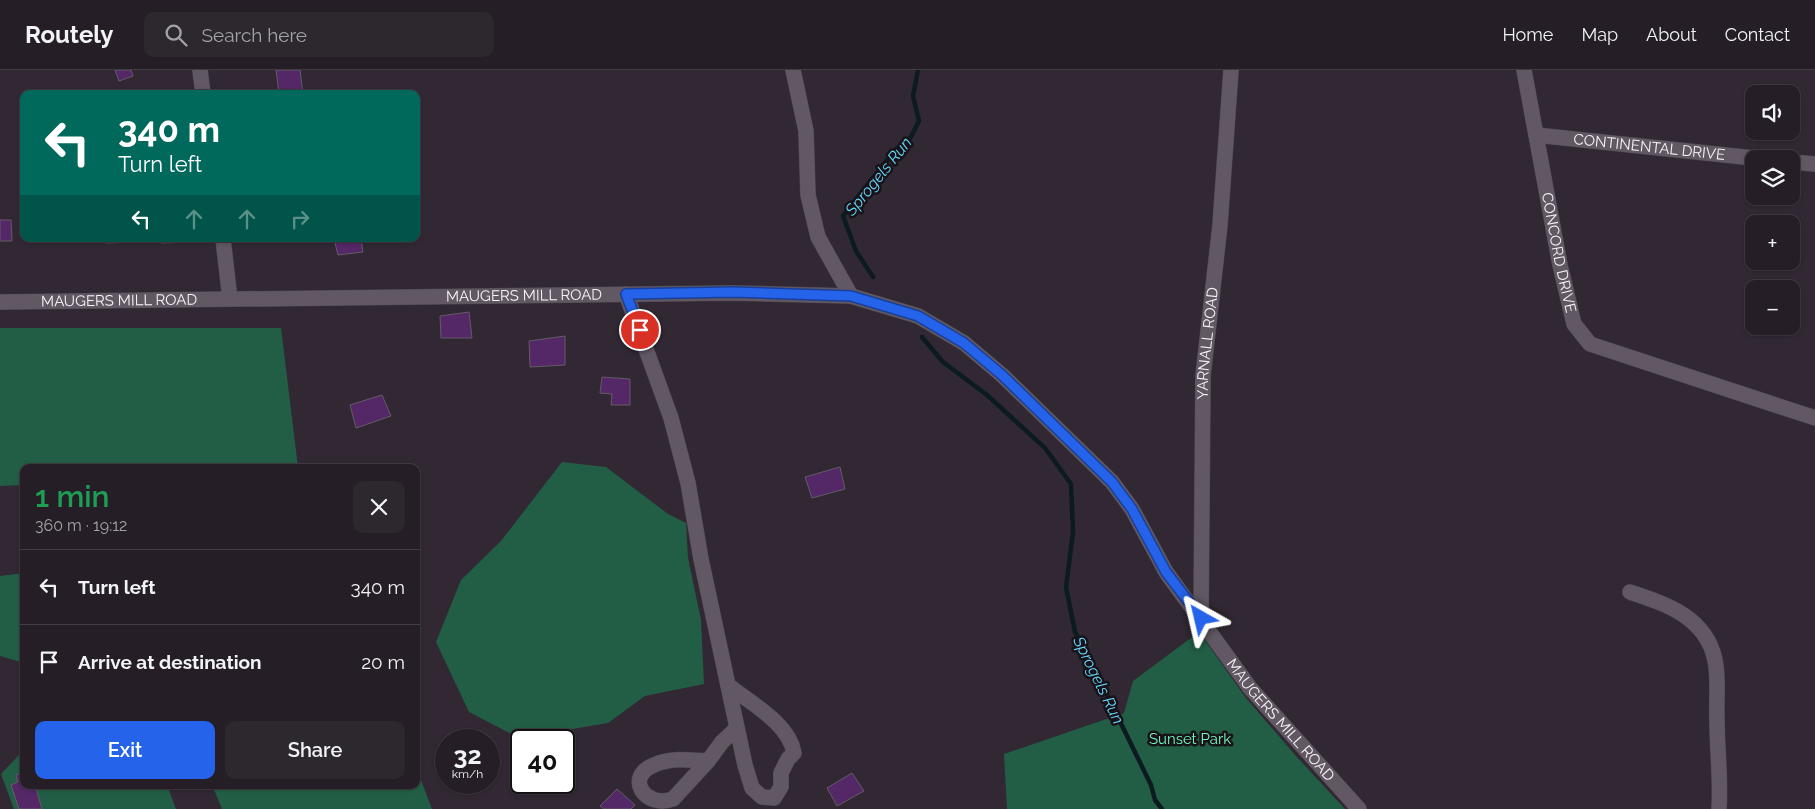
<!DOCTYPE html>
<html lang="en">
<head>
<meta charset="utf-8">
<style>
  body { margin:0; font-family:Raleway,sans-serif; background:#2d272e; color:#f1f3f6; height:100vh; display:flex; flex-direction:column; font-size:19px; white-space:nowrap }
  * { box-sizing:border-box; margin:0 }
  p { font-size:16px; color:#a3a2a7 }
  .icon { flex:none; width:28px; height:28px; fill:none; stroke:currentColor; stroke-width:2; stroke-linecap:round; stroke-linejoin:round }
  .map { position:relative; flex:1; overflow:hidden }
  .sheet { position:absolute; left:20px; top:394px; width:400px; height:325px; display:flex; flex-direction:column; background:#251e26; border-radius:10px; box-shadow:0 1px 4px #0004,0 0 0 1px #423c43 }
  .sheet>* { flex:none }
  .banner { position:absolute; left:20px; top:20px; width:400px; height:152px; border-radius:10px; box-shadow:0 1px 4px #0004,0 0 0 1px #423c43; background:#00695c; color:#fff; overflow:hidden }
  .buttons { position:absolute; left:1745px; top:15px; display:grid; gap:10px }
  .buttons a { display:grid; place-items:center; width:55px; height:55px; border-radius:10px; background:#251e26; box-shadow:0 1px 4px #0004,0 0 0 1px #423c43; font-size:25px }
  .speed { position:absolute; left:435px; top:659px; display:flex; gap:10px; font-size:25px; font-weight:700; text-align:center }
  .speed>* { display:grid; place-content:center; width:65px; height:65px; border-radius:50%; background:#251e26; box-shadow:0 1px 4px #0004,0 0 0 1px #423c43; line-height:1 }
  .speed small { font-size:12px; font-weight:400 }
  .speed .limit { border:2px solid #111; border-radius:8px; background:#fff; color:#111 }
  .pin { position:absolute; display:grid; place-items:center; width:42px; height:42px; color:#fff; margin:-21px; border:2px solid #fff; border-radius:50%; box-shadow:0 1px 5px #0007 }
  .me { position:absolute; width:55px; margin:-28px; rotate:323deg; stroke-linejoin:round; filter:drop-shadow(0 0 4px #0008) }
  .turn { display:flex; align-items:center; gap:18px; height:105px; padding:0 15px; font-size:22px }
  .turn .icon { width:65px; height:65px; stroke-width:2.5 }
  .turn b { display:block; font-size:35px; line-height:42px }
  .lanes { display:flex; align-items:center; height:48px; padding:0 15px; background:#0003; justify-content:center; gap:25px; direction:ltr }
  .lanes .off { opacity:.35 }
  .round { display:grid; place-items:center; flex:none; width:52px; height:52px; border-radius:10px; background:#2d272e }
  .headline { display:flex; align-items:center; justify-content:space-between; height:85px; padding:0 15px }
  h1 { font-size:30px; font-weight:600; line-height:38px; color:#1e9e55 }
  .primary-button { display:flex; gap:10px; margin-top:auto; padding:10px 15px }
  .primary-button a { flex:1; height:58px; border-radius:10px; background:#2563eb; color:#fff; font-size:20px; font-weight:600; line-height:58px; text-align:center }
  .primary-button a+a { background:#2d272e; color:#f1f3f6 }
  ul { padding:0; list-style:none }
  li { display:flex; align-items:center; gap:15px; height:75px; padding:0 15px; border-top:1px solid #423c43 }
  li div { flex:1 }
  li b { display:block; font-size:19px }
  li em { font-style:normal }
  header { display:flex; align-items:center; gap:30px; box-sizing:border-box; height:70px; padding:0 25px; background:#251e26; border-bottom:1px solid #423c43 }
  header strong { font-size:24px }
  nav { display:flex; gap:28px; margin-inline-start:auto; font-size:18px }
  .search { width:350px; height:45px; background:#2d272e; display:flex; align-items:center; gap:12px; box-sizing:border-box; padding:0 18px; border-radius:10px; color:#a3a2a7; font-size:19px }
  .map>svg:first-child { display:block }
  .green { fill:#225e45 }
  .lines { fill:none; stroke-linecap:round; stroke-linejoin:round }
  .stream { stroke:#0c1b20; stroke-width:4.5 }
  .building { fill:#542766; stroke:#645b68 }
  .minor-casing { stroke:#4e4750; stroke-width:16 }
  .minor { stroke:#615864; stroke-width:15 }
  .route-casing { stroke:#184099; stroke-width:12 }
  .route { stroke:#2563eb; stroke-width:9 }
  .labels { text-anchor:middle; stroke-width:5; stroke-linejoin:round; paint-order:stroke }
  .street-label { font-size:15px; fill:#f7f1f8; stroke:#171318 }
  .park-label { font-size:15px; fill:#74f9bf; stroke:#171318 }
  .water-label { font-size:16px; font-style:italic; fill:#68d6fe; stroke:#171318 }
</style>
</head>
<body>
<header>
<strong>Routely</strong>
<div class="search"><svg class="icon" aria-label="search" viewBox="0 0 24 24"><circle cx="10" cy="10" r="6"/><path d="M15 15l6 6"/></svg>Search here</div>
<nav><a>Home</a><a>Map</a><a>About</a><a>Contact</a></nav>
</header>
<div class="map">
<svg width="1815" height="739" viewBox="0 0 1815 739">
  <rect width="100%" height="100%" fill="#312833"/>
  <g class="green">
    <polygon points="0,258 281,258 298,397 24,398 24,415 0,416"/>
    <polygon points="562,392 606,397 668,444 686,453 688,488 701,550 704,614 645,626 608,653 519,668 469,642 436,572 461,510 501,471"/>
    <polygon points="24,503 24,593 0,586 0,506"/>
    <polygon points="1199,562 1246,628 1296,686 1345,739 1007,739 1004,684 1124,643 1133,611"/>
    <polygon points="24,684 24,715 167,715 176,739 14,739 1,704 19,685"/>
    <polygon points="416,697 432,739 222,739 212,715 416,715"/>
  </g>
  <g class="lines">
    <g class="stream">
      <polyline points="873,207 856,181 843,146 894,81 911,67 919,51 913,26 918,0"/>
      <polyline points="922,267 943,292 987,325 1045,378 1071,414 1073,462 1066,517 1075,562 1091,592 1151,715 1155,730 1162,739"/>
    </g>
  </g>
  <g class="building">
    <polygon points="115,0 131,0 133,6 119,11"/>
    <polygon points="276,0 300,0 303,24 279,24"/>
    <polygon points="0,150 11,150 12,171 0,171"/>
    <polygon points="44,169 74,169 74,172 44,171"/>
    <polygon points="106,169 136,169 136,172 106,173"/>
    <polygon points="161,169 195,169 195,172 161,173"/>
    <polygon points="334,169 361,169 363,182 338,185"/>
    <polygon points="469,242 472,268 441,268 440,246"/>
    <polygon points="565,266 565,295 530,297 529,271"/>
    <polygon points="602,307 630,309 630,335 611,335 612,324 600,323"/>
    <polygon points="382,325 391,346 356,358 350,335"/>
    <polygon points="840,397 845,419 812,428 805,407"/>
    <polygon points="21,443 24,443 24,466 20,465"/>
    <polygon points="24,702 24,715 35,715 42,739 19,739 11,715 18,712 16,705"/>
    <polygon points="852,703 864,721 837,736 827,718"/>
    <polygon points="617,719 635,735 631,739 604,739 600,736"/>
  </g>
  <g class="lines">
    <g class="minor-casing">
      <g id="minor">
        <polyline points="200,0 203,24"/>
        <polyline points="793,0 806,61 808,125 818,167 851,226"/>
        <path id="s1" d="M1524,0L1560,195L1574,254L1590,274L1815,348"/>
        <path id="s2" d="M1536,65L1763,89"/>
        <polyline points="1791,92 1815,94"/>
        <polyline points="223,169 230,229"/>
        <path d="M626,224L671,348L688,413L701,489L745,695L752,718L762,727L774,728L781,717V703L788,689L794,683C789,653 750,633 728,615"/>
        <path id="s3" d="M0,232L734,223L851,226L918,246L964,273L1002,305L1112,412L1132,439L1166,502L1250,618L1359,739"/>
        <path d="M1630,522C1666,534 1706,547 1715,590C1719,609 1716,631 1717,651C1717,680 1721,709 1719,739"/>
        <path id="s4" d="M1201,548L1203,306L1220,155L1231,0"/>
        <path d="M708,691C690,690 672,687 654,695C624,707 645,739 673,729L708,691L722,672L737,658"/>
      </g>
    </g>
    <use href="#minor" class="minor"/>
  </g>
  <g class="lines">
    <g class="route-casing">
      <polyline id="route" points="640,260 626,224 734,222 851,226 918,246 964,273 1002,305 1112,412 1132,439 1166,502 1201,548"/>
    </g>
    <use href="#route" class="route"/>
  </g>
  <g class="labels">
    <g class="street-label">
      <text dy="5" stroke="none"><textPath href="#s2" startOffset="114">CONTINENTAL DRIVE</textPath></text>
      <text dy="5" stroke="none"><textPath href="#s1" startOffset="186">CONCORD DRIVE</textPath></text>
      <text dy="5" stroke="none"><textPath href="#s3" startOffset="524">MAUGERS MILL ROAD</textPath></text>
      <text dy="5" stroke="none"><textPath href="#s3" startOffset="119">MAUGERS MILL ROAD</textPath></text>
      <text dy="5" stroke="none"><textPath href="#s4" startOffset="275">YARNALL ROAD</textPath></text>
      <text dy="5" stroke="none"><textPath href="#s3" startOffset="1470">MAUGERS MILL ROAD</textPath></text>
    </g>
    <g class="park-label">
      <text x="1190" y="674">Sunset Park</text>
    </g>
    <g class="water-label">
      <text transform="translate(878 106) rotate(-51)" y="6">Sprogels Run</text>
      <text transform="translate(1099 610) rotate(64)" y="6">Sprogels Run</text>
    </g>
  </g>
</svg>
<div class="buttons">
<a><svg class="icon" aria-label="sound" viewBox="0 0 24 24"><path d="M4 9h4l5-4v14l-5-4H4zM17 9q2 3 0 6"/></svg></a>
<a><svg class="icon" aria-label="layers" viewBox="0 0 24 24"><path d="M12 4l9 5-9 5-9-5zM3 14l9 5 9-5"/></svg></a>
<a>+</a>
<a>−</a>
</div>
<div class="speed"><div>32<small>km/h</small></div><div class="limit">40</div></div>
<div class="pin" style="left:640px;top:260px;background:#d93025"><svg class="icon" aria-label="arrive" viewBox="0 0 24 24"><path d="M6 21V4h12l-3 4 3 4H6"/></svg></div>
<svg class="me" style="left:1201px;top:548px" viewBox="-20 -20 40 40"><path d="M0-17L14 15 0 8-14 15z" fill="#2563eb" stroke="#fff" stroke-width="4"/></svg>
<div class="banner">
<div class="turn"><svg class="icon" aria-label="left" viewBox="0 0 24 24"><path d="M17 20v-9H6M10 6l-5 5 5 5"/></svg><div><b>340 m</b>Turn left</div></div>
<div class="lanes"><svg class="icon" aria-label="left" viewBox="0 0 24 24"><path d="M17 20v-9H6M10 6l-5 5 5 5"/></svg><svg class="icon off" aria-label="ahead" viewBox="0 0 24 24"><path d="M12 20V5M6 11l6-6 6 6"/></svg><svg class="icon off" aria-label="ahead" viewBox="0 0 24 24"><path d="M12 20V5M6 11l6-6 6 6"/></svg><svg class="icon off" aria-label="right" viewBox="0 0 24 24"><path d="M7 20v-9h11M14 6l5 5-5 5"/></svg></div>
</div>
<section class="sheet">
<div class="headline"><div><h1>1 min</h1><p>360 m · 19:12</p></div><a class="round"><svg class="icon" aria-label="close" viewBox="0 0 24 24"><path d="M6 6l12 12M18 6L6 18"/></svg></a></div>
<ul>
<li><svg class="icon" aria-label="left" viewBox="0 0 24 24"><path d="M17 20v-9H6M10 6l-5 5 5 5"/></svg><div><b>Turn left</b></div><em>340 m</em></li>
<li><svg class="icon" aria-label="arrive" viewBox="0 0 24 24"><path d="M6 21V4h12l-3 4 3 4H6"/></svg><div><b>Arrive at destination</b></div><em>20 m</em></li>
</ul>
<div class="primary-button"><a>Exit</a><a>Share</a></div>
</section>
</div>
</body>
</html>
